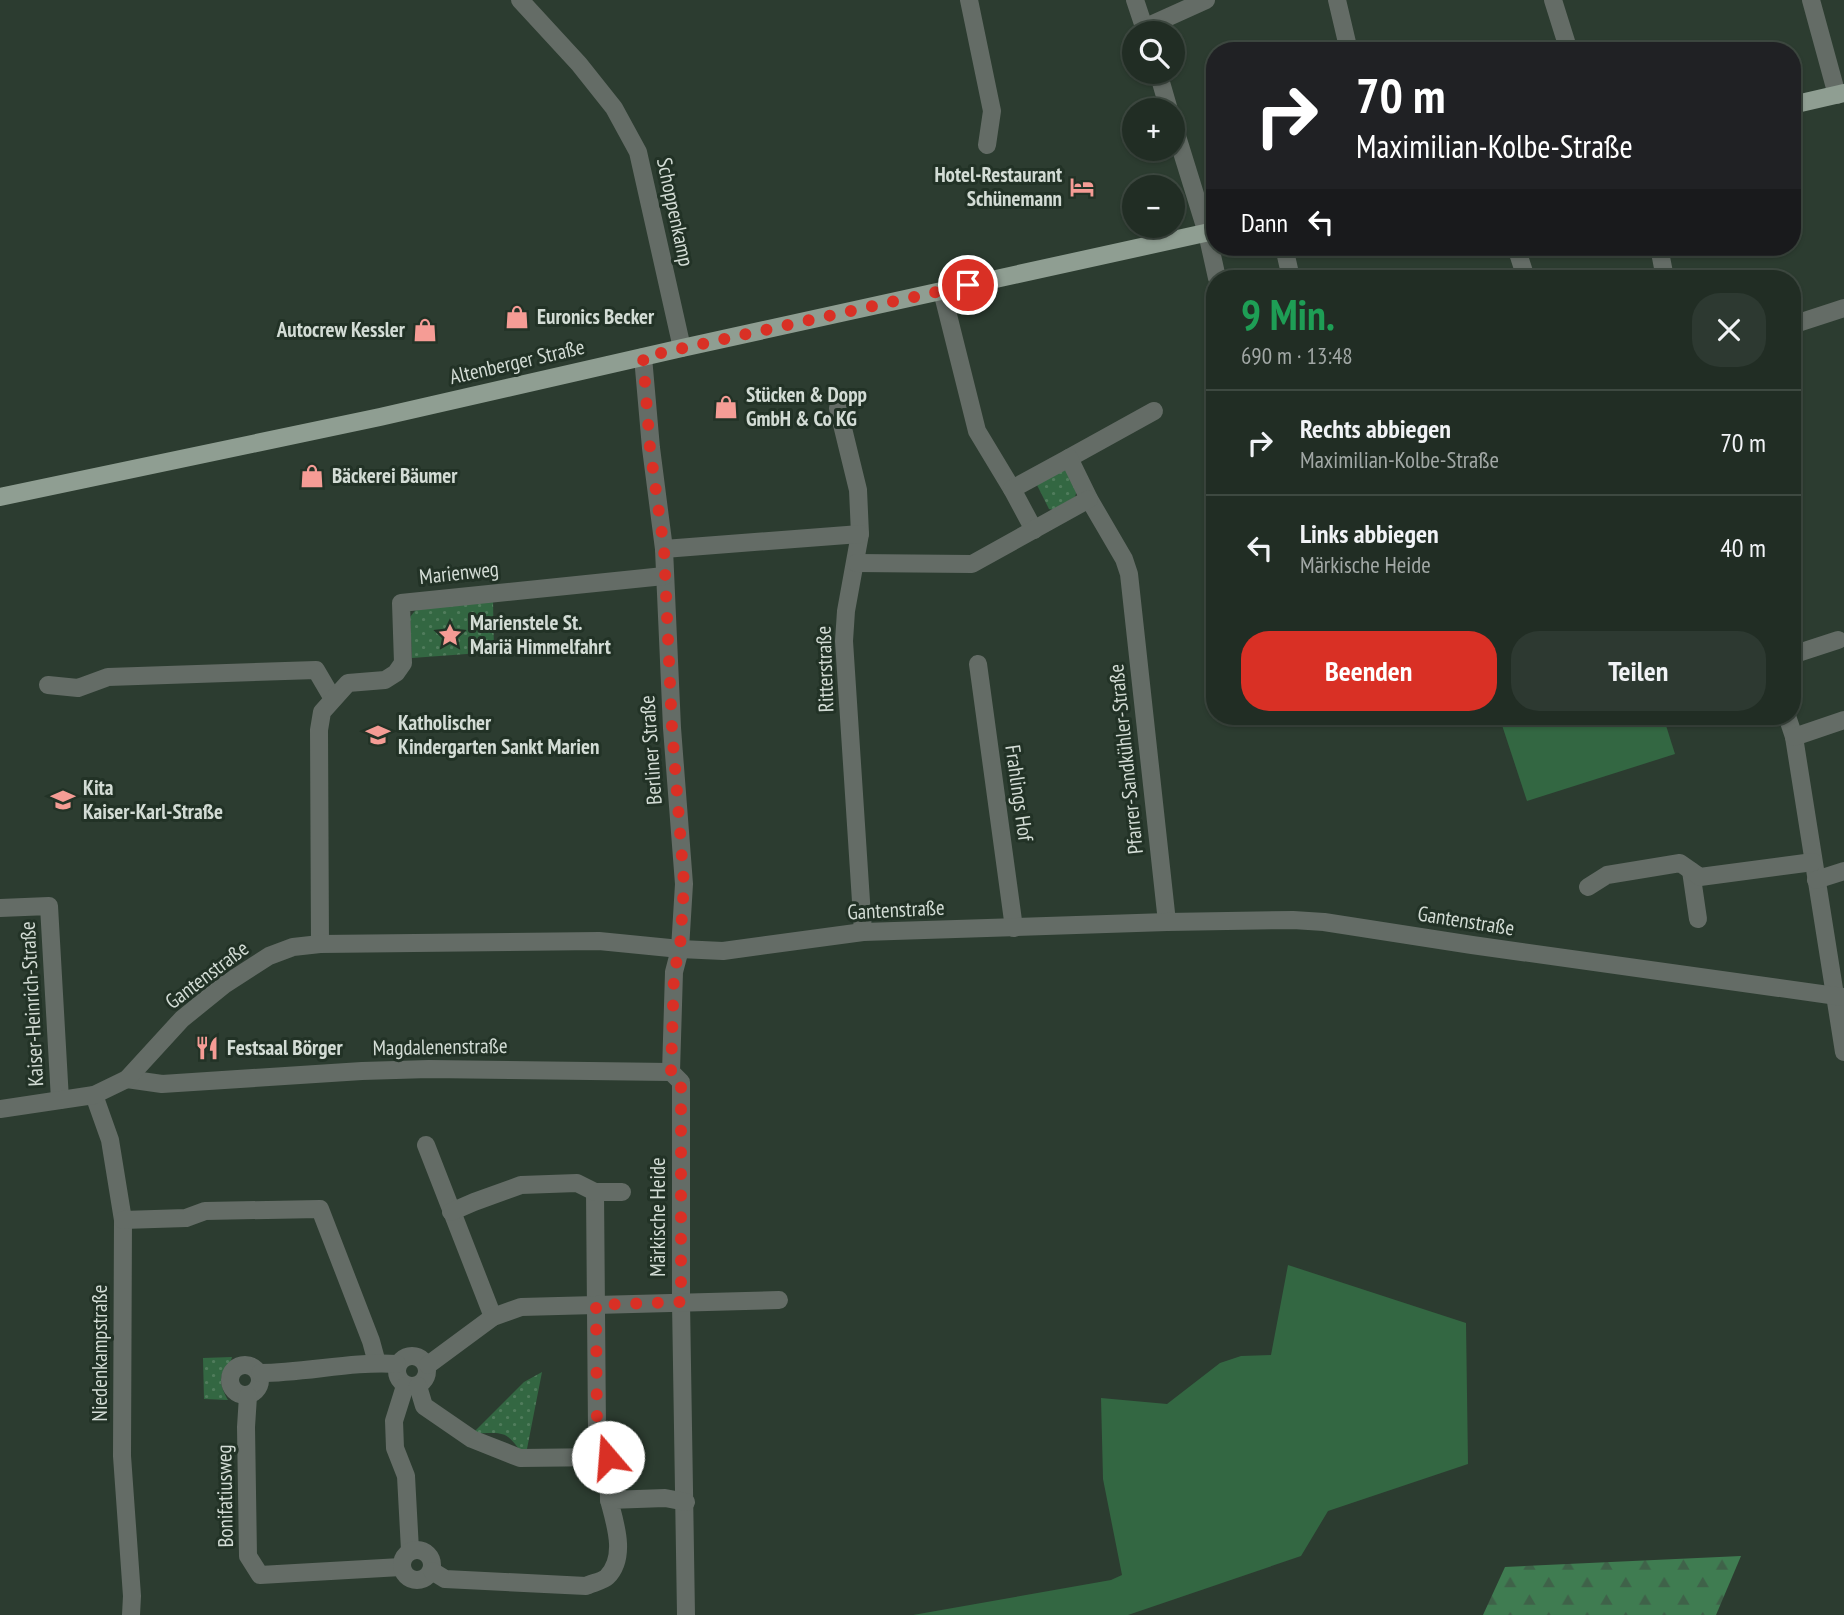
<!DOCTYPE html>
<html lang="de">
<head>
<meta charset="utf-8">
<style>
  body { margin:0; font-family:"PT Sans Narrow",sans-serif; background:#2d3931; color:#f1f3f6; height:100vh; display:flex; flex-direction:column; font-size:26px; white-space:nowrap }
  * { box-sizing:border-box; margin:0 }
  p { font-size:23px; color:#a2a8a6 }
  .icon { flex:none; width:38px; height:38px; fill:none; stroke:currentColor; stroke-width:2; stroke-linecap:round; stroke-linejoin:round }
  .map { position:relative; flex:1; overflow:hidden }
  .panel { position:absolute; left:1206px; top:270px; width:595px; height:455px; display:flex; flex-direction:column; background:#212d24; border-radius:28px; box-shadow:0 2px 5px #0004,0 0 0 2px #3e4941 }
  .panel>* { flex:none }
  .hud { position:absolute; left:1206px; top:42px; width:595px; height:214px; border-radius:28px; box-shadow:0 2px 5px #0004,0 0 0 2px #3e4941; background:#202124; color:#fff; overflow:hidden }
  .controls { position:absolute; left:1122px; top:21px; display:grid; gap:14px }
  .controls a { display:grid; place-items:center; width:63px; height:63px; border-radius:50%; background:#212d24; box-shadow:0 2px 5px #0004,0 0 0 2px #3e4941; font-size:35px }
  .pin { position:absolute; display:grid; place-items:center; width:60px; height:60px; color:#fff; margin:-30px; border:4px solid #fff; border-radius:50%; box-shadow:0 2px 7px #0007 }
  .me { position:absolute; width:77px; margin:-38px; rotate:342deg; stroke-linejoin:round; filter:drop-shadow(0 0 5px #0008) }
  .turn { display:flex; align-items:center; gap:24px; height:147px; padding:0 35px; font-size:32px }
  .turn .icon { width:91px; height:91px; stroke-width:2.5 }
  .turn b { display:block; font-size:49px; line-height:60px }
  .then { display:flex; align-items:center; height:66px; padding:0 35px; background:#0003; gap:14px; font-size:26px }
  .round { display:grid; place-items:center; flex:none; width:74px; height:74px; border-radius:28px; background:#2d3931 }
  .head { display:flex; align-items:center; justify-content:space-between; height:119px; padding:0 35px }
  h1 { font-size:42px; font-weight:700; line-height:52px; color:#1e9e55 }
  .cta { display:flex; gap:14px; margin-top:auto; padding:14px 35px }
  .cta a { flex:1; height:80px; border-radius:28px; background:#d93025; color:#fff; font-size:28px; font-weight:700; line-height:80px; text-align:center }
  .cta a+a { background:#2d3931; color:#f1f3f6 }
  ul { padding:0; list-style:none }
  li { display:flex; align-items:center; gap:21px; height:105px; padding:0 35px; border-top:2px solid #3e4941 }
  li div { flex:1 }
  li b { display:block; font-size:26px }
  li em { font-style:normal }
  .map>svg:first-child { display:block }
  .grass { fill:#336742 }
  .forest { fill:url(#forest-firs) }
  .park { fill:url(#park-dots) }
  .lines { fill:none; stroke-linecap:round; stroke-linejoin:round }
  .minor { stroke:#646c66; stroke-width:18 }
  .major { stroke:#8f9e92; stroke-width:18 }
  .route { stroke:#d93025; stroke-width:12; stroke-dasharray:0 21.6 }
  .labels { text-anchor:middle; stroke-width:6; stroke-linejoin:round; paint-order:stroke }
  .poi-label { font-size:21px; font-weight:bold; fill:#d3dcd5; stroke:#223226; text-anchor:start }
  .street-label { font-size:21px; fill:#d3dcd5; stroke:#223226 }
</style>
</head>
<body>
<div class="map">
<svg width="1844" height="1615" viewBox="0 0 1844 1615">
  <defs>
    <pattern id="forest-firs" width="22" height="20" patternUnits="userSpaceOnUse" patternTransform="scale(1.75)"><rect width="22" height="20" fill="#3f7c51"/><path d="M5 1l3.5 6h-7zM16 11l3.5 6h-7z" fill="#3f6249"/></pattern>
    <pattern id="park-dots" width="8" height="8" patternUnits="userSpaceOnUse" patternTransform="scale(1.75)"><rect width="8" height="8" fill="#336742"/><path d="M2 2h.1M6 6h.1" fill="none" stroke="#507c5c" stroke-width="1.8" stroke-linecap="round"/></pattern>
  </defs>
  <rect width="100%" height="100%" fill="#2c3c30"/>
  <g class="grass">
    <polygon points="1499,716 1663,716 1675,754 1527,801"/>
    <polygon points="1288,1265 1466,1323 1468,1464 1328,1511 1301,1556 1128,1615 913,1615 1111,1580 1122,1575 1103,1479 1101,1398 1167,1404 1220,1363 1241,1356 1271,1355"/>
  </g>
  <polygon class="forest" points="1741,1556 1716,1615 1483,1615 1505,1567"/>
  <g class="park">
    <polygon points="1065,468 1077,490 1075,497 1053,510 1049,509 1035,481"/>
    <polygon points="493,601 494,652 412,658 410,617 418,607"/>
    <path d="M232,1357C229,1367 232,1359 226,1367C217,1378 222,1389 228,1400L204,1399L203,1358Z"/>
    <path d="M542,1372L526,1454C518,1450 515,1442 508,1437C500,1431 487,1434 477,1433L475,1431L524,1382Z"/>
  </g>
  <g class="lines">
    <g class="minor">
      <polyline points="520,0 579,64 614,108 638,152 682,348"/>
      <polyline points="969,0 992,111 987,145"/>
      <polyline points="1135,0 1146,33"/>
      <polyline points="1337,0 1349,51"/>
      <polyline points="1553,0 1569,51"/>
      <polyline points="1811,0 1837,95"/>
      <polyline points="1144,28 1206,0"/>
      <polyline points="1158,72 1169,110"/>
      <polyline points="1172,120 1207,233 1217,278"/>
      <polyline points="1284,247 1291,278"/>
      <polyline points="1516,247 1526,278"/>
      <polyline points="1659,247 1665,278"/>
      <polyline points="942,291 977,431 1012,489"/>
      <polyline points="1792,325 1844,308"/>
      <polyline points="643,357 651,448 664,549 672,728 684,884 680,949 674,972 671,1072 681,1082 681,1302 686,1615"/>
      <polyline points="838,408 858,490 860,534 846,611 844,641 863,932"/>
      <polyline points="1069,458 1154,411"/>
      <polyline points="1034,530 1012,489 1069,458 1089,499 1124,559 1129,574 1167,922"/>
      <polyline points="664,549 860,534"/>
      <polyline points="856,563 972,564 1089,499"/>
      <polyline points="1792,655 1838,640"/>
      <polyline points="978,664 1014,928"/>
      <polyline points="48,685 78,688 108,677 316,670 333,699"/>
      <polyline points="1787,716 1794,737 1844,1052"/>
      <polyline points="1794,737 1844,720"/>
      <polyline points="1691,871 1698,919"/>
      <polyline points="1816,880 1844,871"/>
      <polyline points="1588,887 1607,875 1680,863 1700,877 1813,862"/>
      <polyline points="0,908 49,906 60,1100"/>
      <polyline points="320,944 319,730 322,712 348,683 385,680 396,673 403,663 401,603 664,576"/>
      <polyline points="127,1079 162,1084 362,1071 429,1069 671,1072"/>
      <polyline points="94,1095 110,1140 123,1220 122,1456 132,1596 131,1615"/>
      <polyline points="0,1109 94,1095 127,1079 182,1019 224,985 269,956 293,947 320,944 599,941 680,949 723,951 863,932 1167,922 1293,920 1324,922 1472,945 1844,997"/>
      <polyline points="426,1145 493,1317"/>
      <polyline points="595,1192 597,1430 608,1457 609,1500"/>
      <polyline points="451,1212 474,1202 521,1185 577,1183 595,1192 622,1192"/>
      <polyline points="123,1220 186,1218 205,1211 320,1209 371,1341 377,1363"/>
      <circle cx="412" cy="1371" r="15"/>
      <circle cx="245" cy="1380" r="15"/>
      <polyline points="428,1365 493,1317 521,1307 779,1300"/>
      <path d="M260,1373C306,1373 351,1361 397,1364"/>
      <polyline points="405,1386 394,1421 395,1448 406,1476 410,1550"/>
      <polyline points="418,1386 424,1406 472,1439 520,1458 608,1457"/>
      <polyline points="248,1396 246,1427 248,1556 260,1575 401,1567"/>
      <circle cx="417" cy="1565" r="15"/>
      <path d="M432,1571L445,1579L586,1586C592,1583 603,1581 607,1577C627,1557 615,1523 609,1500L665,1498L686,1502"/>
    </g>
    <g class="major">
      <polyline points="1792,105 1844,93"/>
      <polyline points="0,497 380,417 682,348 1214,231"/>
    </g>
  </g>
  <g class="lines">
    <polyline class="route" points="608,1457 597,1430 596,1305 681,1302 681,1082 671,1072 674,972 680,948 684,884 672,728 664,549 650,448 643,357 968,285"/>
  </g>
  <defs>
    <g id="hotel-bare" transform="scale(1.89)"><path d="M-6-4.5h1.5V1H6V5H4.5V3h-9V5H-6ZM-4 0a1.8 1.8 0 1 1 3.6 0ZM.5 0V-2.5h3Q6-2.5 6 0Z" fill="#f59c95" stroke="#223226" stroke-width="2.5" paint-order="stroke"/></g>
    <g id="shop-bare" transform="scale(1.89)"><path d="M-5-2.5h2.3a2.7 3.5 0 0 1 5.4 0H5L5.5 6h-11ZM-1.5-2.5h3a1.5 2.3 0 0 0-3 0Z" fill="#f59c95" stroke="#223226" stroke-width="2.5" paint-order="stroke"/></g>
    <g id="sight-bare" transform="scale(1.89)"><path d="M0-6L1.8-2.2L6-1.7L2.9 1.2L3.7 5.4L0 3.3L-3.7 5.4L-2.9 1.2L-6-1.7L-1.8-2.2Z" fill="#f59c95" stroke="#223226" stroke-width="2.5" paint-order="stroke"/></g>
    <g id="school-bare" transform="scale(1.89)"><path d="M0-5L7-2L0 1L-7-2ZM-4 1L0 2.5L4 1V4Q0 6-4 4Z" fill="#f59c95" stroke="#223226" stroke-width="2.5" paint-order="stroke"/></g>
    <g id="restaurant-bare" transform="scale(1.89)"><path d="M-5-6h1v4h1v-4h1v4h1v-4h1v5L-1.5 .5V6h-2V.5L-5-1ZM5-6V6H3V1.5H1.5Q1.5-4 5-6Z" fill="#f59c95" stroke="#223226" stroke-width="2.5" paint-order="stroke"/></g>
  </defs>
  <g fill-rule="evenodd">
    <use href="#hotel-bare" x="1082" y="187"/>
    <use href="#shop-bare" x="517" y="317"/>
    <use href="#shop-bare" x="425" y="330"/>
    <use href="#shop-bare" x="726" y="407"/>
    <use href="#shop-bare" x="312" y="476"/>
    <use href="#sight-bare" x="450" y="635"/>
    <use href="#school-bare" x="378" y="735"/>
    <use href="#school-bare" x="63" y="800"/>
    <use href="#restaurant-bare" x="207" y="1048"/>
  </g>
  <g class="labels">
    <g class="poi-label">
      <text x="1062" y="182" text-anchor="end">Hotel-Restaurant<tspan x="1062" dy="24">Schünemann</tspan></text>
      <text x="537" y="324">Euronics Becker</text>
      <text x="405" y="337" text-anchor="end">Autocrew Kessler</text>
      <text x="746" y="402">Stücken &amp; Dopp<tspan x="746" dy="24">GmbH &amp; Co KG</tspan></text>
      <text x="332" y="483">Bäckerei Bäumer</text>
      <text x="470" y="630">Marienstele St.<tspan x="470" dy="24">Mariä Himmelfahrt</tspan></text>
      <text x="398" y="730">Katholischer<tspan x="398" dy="24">Kindergarten Sankt Marien</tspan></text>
      <text x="83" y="795">Kita<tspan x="83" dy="24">Kaiser-Karl-Straße</tspan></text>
      <text x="227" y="1055">Festsaal Börger</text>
    </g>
    <g class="street-label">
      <text transform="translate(675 212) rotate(78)" y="7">Schoppenkamp</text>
      <text transform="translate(517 362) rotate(-13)" y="7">Altenberger Straße</text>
      <text transform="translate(459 573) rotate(-6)" y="7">Marienweg</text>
      <text transform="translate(825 669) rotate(-92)" y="7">Ritterstraße</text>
      <text transform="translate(651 750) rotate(-94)" y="7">Berliner Straße</text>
      <text transform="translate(1126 759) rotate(-96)" y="7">Pfarrer-Sandkühler-Straße</text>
      <text transform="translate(1019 793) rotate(82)" y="7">Frahlings Hof</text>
      <text transform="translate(896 910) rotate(-3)" y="7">Gantenstraße</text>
      <text transform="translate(1466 921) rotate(9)" y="7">Gantenstraße</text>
      <text transform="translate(207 975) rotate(-37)" y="7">Gantenstraße</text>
      <text transform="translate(32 1004) rotate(-93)" y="7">Kaiser-Heinrich-Straße</text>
      <text transform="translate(440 1047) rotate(-1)" y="7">Magdalenenstraße</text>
      <text transform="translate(658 1217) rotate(-90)" y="7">Märkische Heide</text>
      <text transform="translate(100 1353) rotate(-90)" y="7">Niedenkampstraße</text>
      <text transform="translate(225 1496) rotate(-91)" y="7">Bonifatiusweg</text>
    </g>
  </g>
</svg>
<div class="controls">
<a><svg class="icon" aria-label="search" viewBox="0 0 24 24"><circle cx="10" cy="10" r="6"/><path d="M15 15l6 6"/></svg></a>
<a>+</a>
<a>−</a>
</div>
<div class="pin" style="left:968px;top:285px;background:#d93025"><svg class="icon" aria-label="arrive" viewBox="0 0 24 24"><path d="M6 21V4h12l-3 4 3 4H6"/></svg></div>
<svg class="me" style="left:608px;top:1457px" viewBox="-20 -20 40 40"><circle r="19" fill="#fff"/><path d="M0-13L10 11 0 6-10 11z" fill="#d93025"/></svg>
<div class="hud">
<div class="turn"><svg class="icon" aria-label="right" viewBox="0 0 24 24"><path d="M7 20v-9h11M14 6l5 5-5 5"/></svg><div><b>70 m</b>Maximilian-Kolbe-Straße</div></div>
<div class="then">Dann<svg class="icon" aria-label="left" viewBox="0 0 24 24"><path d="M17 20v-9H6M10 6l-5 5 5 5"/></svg></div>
</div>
<section class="panel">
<div class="head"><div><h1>9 Min.</h1><p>690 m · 13:48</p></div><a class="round"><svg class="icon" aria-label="close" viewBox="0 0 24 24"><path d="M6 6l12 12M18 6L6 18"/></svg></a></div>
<ul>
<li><svg class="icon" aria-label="right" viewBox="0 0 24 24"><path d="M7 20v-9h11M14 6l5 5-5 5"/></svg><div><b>Rechts abbiegen</b><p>Maximilian-Kolbe-Straße</p></div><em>70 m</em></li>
<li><svg class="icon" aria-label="left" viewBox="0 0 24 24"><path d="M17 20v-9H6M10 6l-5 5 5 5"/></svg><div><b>Links abbiegen</b><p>Märkische Heide</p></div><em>40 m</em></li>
</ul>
<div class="cta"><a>Beenden</a><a>Teilen</a></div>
</section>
</div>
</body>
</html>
